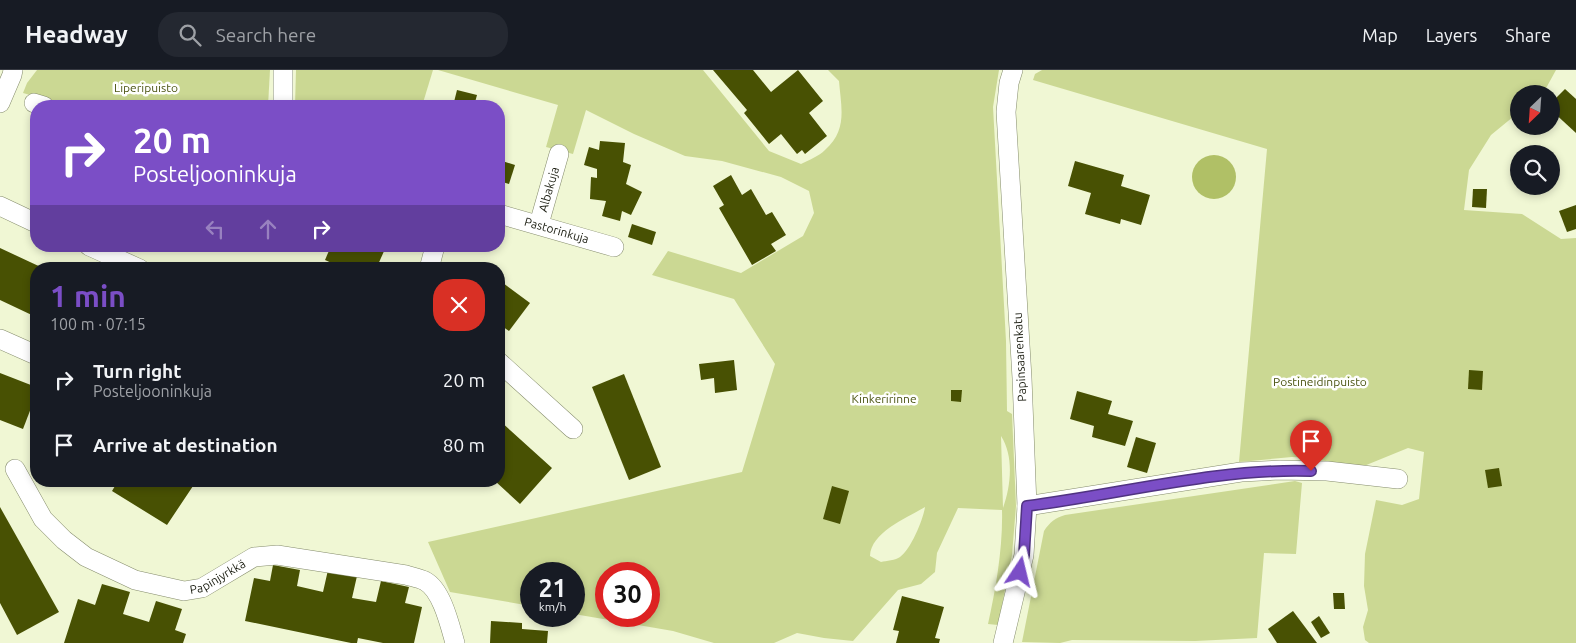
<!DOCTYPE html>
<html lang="en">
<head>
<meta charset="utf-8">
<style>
  body { margin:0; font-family:Ubuntu,sans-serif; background:#242831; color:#f1f3f6; height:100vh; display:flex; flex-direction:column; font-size:19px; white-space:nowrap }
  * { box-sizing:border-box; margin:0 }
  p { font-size:16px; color:#9ea1a6 }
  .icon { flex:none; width:28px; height:28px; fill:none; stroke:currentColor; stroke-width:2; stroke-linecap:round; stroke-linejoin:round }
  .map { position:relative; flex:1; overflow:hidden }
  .sheet { position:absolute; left:30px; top:192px; width:475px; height:225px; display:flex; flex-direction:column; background:#171b24; border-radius:20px; box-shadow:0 2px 8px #0003 }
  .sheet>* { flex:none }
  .guide { position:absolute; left:30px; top:30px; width:475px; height:152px; border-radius:20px; box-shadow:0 2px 8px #0003; background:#7b4ec6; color:#fff; overflow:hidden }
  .needle { width:32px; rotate:205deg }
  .tools { position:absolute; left:1510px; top:15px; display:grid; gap:10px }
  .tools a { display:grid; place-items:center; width:50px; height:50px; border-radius:50%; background:#171b24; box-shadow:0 2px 8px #0003; font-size:25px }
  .speed { position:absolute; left:520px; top:492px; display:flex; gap:10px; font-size:25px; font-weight:700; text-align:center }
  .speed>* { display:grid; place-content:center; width:65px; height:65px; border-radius:50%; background:#171b24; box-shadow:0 2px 8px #0003; line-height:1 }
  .speed small { font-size:12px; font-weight:400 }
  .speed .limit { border:8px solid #d22; background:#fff; color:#111 }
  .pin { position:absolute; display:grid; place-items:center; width:42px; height:42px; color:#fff; margin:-51px -21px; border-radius:50% 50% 50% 0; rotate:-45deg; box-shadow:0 0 5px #0007 }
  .pin .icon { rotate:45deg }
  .me { position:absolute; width:55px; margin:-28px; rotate:10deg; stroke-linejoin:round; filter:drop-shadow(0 0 4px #0008) }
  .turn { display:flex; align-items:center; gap:18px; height:105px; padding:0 20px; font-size:22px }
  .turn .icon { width:65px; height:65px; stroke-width:2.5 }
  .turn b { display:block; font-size:35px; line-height:42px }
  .lanes { display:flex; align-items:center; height:48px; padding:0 20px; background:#0003; justify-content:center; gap:25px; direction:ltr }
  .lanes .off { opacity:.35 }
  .round { display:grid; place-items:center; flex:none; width:52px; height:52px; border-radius:20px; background:#242831 }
  .summary { display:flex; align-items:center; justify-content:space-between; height:85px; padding:0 20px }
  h1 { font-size:30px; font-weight:700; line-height:38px; color:#7b4ec6 }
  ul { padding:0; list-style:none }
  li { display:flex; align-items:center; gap:15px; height:65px; padding:0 20px }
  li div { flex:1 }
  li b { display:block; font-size:19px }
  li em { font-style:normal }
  header { display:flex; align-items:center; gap:30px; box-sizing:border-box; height:70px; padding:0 25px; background:#171b24; border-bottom:1px solid #363941 }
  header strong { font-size:24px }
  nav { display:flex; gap:28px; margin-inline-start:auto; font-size:18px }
  .search { width:350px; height:45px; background:#242831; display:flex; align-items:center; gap:12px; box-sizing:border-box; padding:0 18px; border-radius:20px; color:#9ea1a6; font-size:19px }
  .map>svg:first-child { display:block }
  .green { fill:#cbd893; fill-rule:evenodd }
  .water { fill:#b0c066 }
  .building { fill:#485103 }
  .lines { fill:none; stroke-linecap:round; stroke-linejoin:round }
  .minor-casing { stroke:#858c6c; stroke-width:20 }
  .minor { stroke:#fff; stroke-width:19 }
  .route-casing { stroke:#503381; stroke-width:12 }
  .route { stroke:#7b4ec6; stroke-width:9 }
  .labels { text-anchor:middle; stroke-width:5; stroke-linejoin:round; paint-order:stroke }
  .park-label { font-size:12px; fill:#4b5412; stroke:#fff }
  .street-label { font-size:12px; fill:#1b1d11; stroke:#fff }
</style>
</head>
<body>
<header>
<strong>Headway</strong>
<div class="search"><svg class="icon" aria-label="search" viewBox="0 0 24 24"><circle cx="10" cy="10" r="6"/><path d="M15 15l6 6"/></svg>Search here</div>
<nav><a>Map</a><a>Layers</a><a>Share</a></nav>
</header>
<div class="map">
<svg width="1576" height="573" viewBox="0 0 1576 573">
  <rect width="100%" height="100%" fill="#f0f7d4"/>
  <g class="green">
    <polygon points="37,0 270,0 268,36 69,36 23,23 27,13"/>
    <polygon points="296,0 433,0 422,36 295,36"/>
    <path d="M438,0H703L769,81L801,94C809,90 819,86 825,80C848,60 841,37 839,11L828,0H999L993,37L1006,271L1007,341L1012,344L1016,436L1012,485L998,555L988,554C996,518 1003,477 1002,440L958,438L937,483L935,502L921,514L898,520L853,571L824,568L797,563L774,573H714L673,561L574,544V504H531V536L450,522L428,472L742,402L775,294L734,229L652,205L668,181L741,203L803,166L814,143L809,121L781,107L722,91L685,86L634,64L586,40L573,84L546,77L558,35ZM1001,366C1014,386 1011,416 1003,438ZM925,437C923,450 911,479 900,487C896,490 886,491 881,492L870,486C871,462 907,448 925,437ZM606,504H649V546H606Z"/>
    <polygon points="1042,0 1556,0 1545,20 1541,24 1519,24 1519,42 1491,65 1469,100 1464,140 1522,144 1561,169 1576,168 1576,573 1369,573 1365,570 1363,557 1368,540 1364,516 1365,484 1376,430 1402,435 1419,429 1424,382 1408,378 1359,398 1311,388 1292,387 1239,392 1267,79 1033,10 1035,4"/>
    <path d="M1295,411L1302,413L1296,484L1264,483L1257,568L1195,571L1072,570L1060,573L1022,572L1044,461C1050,452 1055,448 1065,445Z"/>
  </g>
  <circle class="water" cx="1214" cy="107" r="22"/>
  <g class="building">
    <polygon points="713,0 753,0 771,22 798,0 823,31 809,43 827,66 805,84 802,80 797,84 781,64 769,74 744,43 747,40"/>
    <polygon points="1565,19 1576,29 1576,63 1551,40 1551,33"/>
    <polygon points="457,20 477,25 474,36 453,36"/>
    <polygon points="600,71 625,73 623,92 631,95 626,114 642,122 631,145 622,141 620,151 602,146 606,131 590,129 591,107 597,108 597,99 584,95 589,77 599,80"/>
    <polygon points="499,90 515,95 509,114 499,111"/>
    <polygon points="1075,91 1124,105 1121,116 1150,125 1141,155 1121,149 1120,154 1085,144 1091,123 1068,116"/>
    <polygon points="731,105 742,125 751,119 766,145 772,142 786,165 771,174 776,181 752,195 719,138 724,135 713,116"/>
    <polygon points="1473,119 1487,119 1486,138 1472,137"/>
    <polygon points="1576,135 1576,159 1567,162 1559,141"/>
    <polygon points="632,154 656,162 652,175 628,167"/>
    <polygon points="331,176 379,176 385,179 376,199 345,199 325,190"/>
    <polygon points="0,178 45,199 36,199 36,247 0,230"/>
    <polygon points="499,210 530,233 509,261 499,254"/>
    <polygon points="734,290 737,320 715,323 714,308 701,310 699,294"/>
    <polygon points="1469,300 1483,301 1482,320 1468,319"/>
    <polygon points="0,303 36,317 36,325 23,359 0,350"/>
    <polygon points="624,304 661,397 629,410 592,317"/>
    <polygon points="951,320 962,320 961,332 951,331"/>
    <polygon points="1077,321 1112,331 1108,344 1133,351 1125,376 1092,367 1094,356 1070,349"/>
    <polygon points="499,350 552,398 520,434 495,411 499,411"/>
    <polygon points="1136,367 1156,373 1147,403 1127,397"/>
    <polygon points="1499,398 1502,416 1488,418 1485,400"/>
    <polygon points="107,411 186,411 193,416 167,455 112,421 115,416"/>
    <polygon points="832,416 849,421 840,454 823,449"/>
    <polygon points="0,437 59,542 17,565 0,533"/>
    <polygon points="273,495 300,500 297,516 323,522 328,500 357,506 352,528 376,532 381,511 409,517 405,533 422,537 414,573 383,573 358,568 357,573 351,573 245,551 254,508 270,511"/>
    <polygon points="102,514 130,522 123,544 149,552 156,531 182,539 175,560 186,564 183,573 64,573 78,529 95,535"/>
    <polygon points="1333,523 1344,523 1345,539 1334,539"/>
    <polygon points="902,526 944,537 935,568 940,569 939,573 896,573 899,561 893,560"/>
    <polygon points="1293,541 1317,573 1277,573 1268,559"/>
    <polygon points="1319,546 1330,563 1321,568 1311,552"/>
    <polygon points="491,551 522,553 522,559 548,561 547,573 490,573"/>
  </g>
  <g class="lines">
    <g class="minor-casing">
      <g id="minor">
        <polyline points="0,33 12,5 13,0"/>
        <polyline points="34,33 44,36"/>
        <polyline points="283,36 283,0"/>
        <polyline points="0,136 36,153"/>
        <path id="s1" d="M499,144L614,177"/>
        <path id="s2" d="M539,154L559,84"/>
        <polyline points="89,176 140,199"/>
        <polyline points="429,199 435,176"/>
        <polyline points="0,269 36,285"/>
        <polyline points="499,292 573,359"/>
        <path id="s3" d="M15,399L43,449L64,470L86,487L135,510L184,521L202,518L254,487L277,485L406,505C412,507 419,508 425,511C442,520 450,556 455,573"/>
        <polyline points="1027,436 1241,402 1280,400 1327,401 1398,409"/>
        <polyline points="1003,573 1024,485 1027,436 1022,308 1006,42 1009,13 1013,0"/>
      </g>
    </g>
    <use href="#minor" class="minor"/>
  </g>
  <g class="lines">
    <g class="route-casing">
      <path id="route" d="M1020,502L1024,485L1027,436C1122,424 1216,398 1311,401"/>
    </g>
    <use href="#route" class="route"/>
  </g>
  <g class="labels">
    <g class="park-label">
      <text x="146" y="22">Liperipuisto</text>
      <text x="1320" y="316">Postineidinpuisto</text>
      <text x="884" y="333">Kinkeririnne</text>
    </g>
    <g class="street-label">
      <text dy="4" stroke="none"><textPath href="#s2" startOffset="36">Albakuja</textPath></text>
      <text dy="4" stroke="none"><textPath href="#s1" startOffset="60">Pastorinkuja</textPath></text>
      <text transform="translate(1020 287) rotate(-93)" y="4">Papinsaarenkatu</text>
      <text dy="4" stroke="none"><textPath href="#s3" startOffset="256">Papinjyrkkä</textPath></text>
    </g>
  </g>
</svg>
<div class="tools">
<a><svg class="needle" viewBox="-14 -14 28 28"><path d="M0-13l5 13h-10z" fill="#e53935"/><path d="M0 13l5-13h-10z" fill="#9ea1a6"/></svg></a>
<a><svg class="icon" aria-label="search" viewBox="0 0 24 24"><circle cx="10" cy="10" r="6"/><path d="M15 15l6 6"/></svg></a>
</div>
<div class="speed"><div>21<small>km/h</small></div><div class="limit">30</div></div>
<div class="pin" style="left:1311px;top:401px;background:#d93025"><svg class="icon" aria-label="arrive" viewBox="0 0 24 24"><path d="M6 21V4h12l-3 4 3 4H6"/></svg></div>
<svg class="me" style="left:1020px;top:502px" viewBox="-20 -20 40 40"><path d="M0-17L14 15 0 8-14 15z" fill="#7b4ec6" stroke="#fff" stroke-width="4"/></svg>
<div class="guide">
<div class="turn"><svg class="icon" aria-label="right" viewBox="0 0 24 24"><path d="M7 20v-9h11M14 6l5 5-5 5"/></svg><div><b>20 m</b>Posteljooninkuja</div></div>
<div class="lanes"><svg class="icon off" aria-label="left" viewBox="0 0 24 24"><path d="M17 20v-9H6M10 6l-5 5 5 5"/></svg><svg class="icon off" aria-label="ahead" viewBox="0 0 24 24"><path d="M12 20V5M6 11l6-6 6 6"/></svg><svg class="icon" aria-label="right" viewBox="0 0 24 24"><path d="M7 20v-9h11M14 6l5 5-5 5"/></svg></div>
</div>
<section class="sheet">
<div class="summary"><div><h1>1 min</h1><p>100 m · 07:15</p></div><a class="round" style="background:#d93025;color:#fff"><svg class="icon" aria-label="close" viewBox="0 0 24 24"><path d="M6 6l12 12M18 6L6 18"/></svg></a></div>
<ul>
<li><svg class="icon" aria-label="right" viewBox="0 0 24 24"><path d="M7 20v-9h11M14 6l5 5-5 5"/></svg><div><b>Turn right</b><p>Posteljooninkuja</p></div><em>20 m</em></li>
<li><svg class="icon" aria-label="arrive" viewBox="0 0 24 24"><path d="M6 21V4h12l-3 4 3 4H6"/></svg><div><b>Arrive at destination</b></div><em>80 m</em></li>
</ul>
</section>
</div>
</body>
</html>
